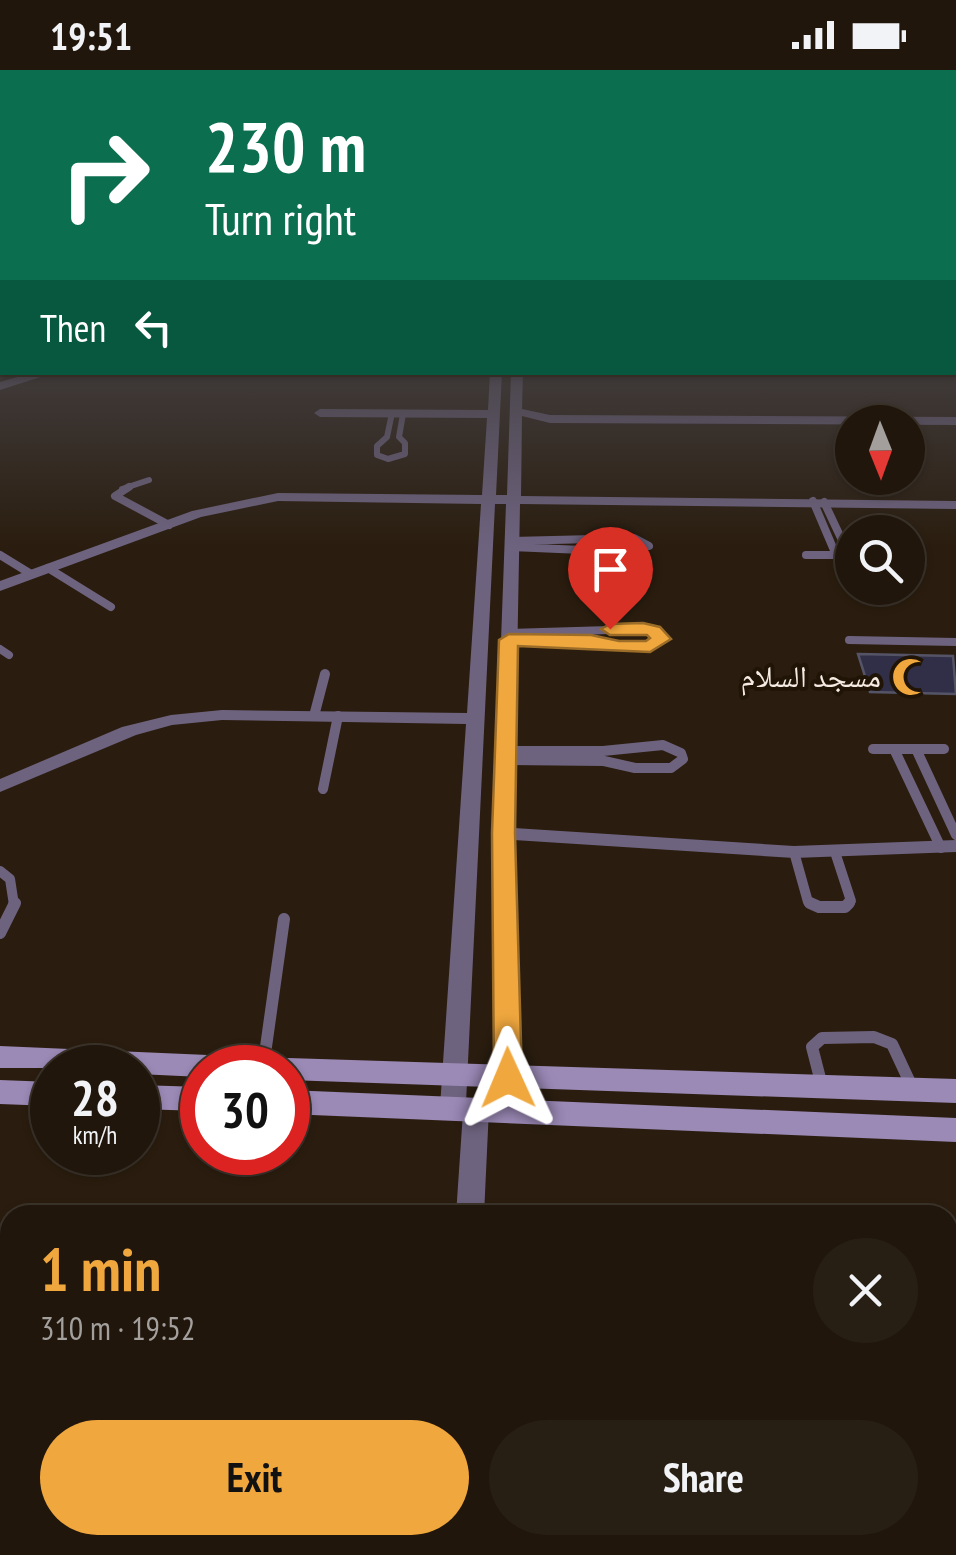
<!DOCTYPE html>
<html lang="en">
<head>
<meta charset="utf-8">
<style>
  body { margin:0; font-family:"PT Sans Narrow","Noto Naskh Arabic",sans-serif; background:#281f14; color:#f1f3f6; height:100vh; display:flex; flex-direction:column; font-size:38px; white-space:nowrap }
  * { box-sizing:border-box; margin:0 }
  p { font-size:32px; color:#a29f9d }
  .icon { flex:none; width:55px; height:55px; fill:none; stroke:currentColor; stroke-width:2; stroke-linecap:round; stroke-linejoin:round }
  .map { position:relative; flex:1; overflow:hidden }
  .sheet { position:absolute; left:0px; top:1135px; width:958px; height:350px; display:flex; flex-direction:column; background:#20160b; border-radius:30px 30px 0 0; box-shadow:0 2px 8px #0004,0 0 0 2px #3d352c }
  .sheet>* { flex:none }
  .hud { position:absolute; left:0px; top:0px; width:958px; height:305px; box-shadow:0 2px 8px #0004,0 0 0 2px #3d352c; background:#0b6e4f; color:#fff; overflow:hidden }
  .needle { width:65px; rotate:179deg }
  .fabs { position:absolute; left:835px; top:335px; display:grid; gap:20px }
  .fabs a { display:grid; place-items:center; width:90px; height:90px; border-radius:50%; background:#20160b; box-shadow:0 2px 8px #0004,0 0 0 2px #3d352c; font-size:50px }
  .speed { position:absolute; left:30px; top:975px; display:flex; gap:20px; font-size:50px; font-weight:700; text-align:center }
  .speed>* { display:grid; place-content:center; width:130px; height:130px; border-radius:50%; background:#20160b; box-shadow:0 2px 8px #0004,0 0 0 2px #3d352c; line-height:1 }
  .speed small { font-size:25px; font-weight:400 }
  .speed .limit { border:15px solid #d22; background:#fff; color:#111 }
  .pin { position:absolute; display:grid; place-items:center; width:85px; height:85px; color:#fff; margin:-102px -42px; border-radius:50% 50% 50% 0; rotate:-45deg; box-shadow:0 0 10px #0007 }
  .pin .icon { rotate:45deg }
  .me { position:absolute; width:110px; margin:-55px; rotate:359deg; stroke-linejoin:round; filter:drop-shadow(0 0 8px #0008) }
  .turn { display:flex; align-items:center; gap:35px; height:210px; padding:0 40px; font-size:45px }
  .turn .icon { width:130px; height:130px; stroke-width:2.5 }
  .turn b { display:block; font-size:70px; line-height:85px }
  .then { display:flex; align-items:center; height:95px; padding:0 40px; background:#0003; gap:20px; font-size:38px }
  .round { display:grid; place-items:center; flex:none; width:105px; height:105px; border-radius:52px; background:#281f14 }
  .head { display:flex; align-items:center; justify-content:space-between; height:170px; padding:0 40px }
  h1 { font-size:60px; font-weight:700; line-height:75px; color:#f0a73e }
  .button { display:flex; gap:20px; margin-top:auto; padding:20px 40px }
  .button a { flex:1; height:115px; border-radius:60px; background:#f0a73e; color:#111; font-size:40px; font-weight:700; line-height:115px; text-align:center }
  .button a+a { background:#281f14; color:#f1f3f6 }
  .status { display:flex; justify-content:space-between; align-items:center; height:70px; padding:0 50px; background:#20160b; direction:ltr }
  .status svg { height:28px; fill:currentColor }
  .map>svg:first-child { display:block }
  .building { fill:#312f47; stroke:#555467; stroke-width:2.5 }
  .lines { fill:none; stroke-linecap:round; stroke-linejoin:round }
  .lane-far3 { stroke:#6e637f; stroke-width:6 }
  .lane-far2 { stroke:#6e637f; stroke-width:8 }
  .lane-far1 { stroke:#6e637f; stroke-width:10 }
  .lane { stroke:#6e637f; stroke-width:12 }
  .street { fill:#6e637f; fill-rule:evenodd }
  .secondary { fill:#9b89b6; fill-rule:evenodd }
  .route { fill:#f0a73e; stroke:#9c6d28; stroke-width:2.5 }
  .labels { text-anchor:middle; stroke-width:8; stroke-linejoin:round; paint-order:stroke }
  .poi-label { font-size:30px; fill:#f5ebe2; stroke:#201406; text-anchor:end }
</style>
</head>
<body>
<div class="status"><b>19:51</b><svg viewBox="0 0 49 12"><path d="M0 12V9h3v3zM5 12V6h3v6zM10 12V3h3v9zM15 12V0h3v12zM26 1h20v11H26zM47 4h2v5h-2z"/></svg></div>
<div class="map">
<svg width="956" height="1485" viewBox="0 0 956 1485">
  <rect width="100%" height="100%" fill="#2a1d0f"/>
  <polygon class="building" points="858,584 953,586 956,624 870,622"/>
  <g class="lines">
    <g class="lane-far3">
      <polyline points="392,343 387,367 377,376 377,385 388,389 405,384 405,373 399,367 403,344"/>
      <polyline points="122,419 149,410"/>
    </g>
    <g class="lane-far2">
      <polyline points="129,417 115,426 169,455"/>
      <polyline points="813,431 836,485"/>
      <polyline points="824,432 849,485"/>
      <polyline points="511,477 606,481 649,476 634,468 512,471"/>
      <polyline points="0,485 31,504"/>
      <polyline points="806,485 842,485"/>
      <polyline points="48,498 111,537"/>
      <polyline points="509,563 643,559 653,561 661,569 637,577 581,569 509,570"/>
      <polyline points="849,570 956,572"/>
      <polyline points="0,579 9,585"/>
    </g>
    <g class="lane-far1">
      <polyline points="314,646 325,604"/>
      <polyline points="873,679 944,679"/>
      <polyline points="894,679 941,778"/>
      <polyline points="916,679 956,765"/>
      <polyline points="506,681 603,681 663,675 681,683 683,689 671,698 635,698 604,691 506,690"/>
      <polyline points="323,719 338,646"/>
      <polyline points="794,782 808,832 815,835"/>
      <polyline points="835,782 851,831 847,835"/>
      <polyline points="0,801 10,809 14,835"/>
    </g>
    <g class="lane">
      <polyline points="810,833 819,837 845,837 849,833"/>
      <polyline points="0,863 15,833"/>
      <polyline points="263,998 284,849"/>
      <polyline points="822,1016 812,977 822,968 874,967 892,974 913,1019"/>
    </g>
    <g class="street">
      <polygon points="35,302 56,302 0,320 0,312"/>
      <polygon points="490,302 502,302 496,425 507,425 511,302 523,302 522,339 550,345 956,347 956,355 550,353 522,346 521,426 956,431 956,439 520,434 514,758 794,776 956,770 956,782 794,788 514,770 522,1040 518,1047 509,1050 500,1047 496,1040 494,763 506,434 495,434 466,1033 476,1028 485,1031 489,1038 484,1145 456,1145 463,1042 453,1047 444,1044 440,1037 466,654 222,650 172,655 136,665 0,722 0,709 122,657 171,645 222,640 467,643 481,434 278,431 201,447 0,521 0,511 192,441 278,423 482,425 487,348 320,347 314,343 320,339 488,340"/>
      <polygon points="384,1475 421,1475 417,1485 380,1485"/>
    </g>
    <g class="secondary">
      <polygon points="0,976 254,987 265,990 269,998 202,998 202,1007 138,1004 138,998 0,998"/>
      <polygon points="288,988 956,1009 956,1033 288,1010 288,998 273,998 277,991"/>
      <polygon points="0,1010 52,1012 52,1036 0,1034"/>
      <polygon points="138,1015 202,1017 202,1041 138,1039"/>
      <polygon points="288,1020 956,1048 956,1072 288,1044"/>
    </g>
  </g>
  <linearGradient id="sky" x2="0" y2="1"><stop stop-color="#171008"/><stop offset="0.56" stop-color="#444042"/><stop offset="1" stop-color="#444042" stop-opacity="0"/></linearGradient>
  <rect width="956" height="478" fill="url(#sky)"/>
  <polygon class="route" points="643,553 660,557 671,569 650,582 518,576 515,763 522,1008 518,1015 508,1018 498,1015 494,1008 492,763 499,570 509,564 591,565 619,571 646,571 650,568 647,565 610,565 601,559 610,554"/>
  <defs>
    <g id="mosque-bare" transform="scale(3)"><path d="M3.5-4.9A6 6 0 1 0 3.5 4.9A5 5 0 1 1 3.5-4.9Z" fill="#f0a73e" stroke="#201406" stroke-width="2.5" paint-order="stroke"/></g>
  </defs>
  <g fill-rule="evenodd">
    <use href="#mosque-bare" x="911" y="607"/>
  </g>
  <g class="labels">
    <g class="poi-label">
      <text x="881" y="617">مسجد السلام</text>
    </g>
  </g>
</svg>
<div class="fabs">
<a><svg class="needle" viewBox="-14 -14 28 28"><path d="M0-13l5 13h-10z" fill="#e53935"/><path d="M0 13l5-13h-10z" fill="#a29f9d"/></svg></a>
<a><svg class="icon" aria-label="search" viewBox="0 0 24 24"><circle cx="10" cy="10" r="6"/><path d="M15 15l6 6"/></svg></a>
</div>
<div class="speed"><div>28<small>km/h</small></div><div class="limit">30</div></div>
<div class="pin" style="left:610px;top:559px;background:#d93025"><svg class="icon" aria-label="arrive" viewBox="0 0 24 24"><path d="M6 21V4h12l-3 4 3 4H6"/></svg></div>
<svg class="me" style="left:508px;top:1008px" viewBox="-20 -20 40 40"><path d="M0-17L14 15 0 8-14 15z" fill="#f0a73e" stroke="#fff" stroke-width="4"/></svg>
<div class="hud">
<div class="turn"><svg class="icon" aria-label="right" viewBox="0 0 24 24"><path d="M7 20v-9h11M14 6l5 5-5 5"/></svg><div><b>230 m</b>Turn right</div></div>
<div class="then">Then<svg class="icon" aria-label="left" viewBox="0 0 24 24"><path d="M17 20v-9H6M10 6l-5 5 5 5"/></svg></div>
</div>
<section class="sheet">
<div class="head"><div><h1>1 min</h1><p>310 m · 19:52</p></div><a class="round"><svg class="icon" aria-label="close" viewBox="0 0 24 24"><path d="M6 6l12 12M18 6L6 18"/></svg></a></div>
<div class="button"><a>Exit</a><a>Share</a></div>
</section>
</div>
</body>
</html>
